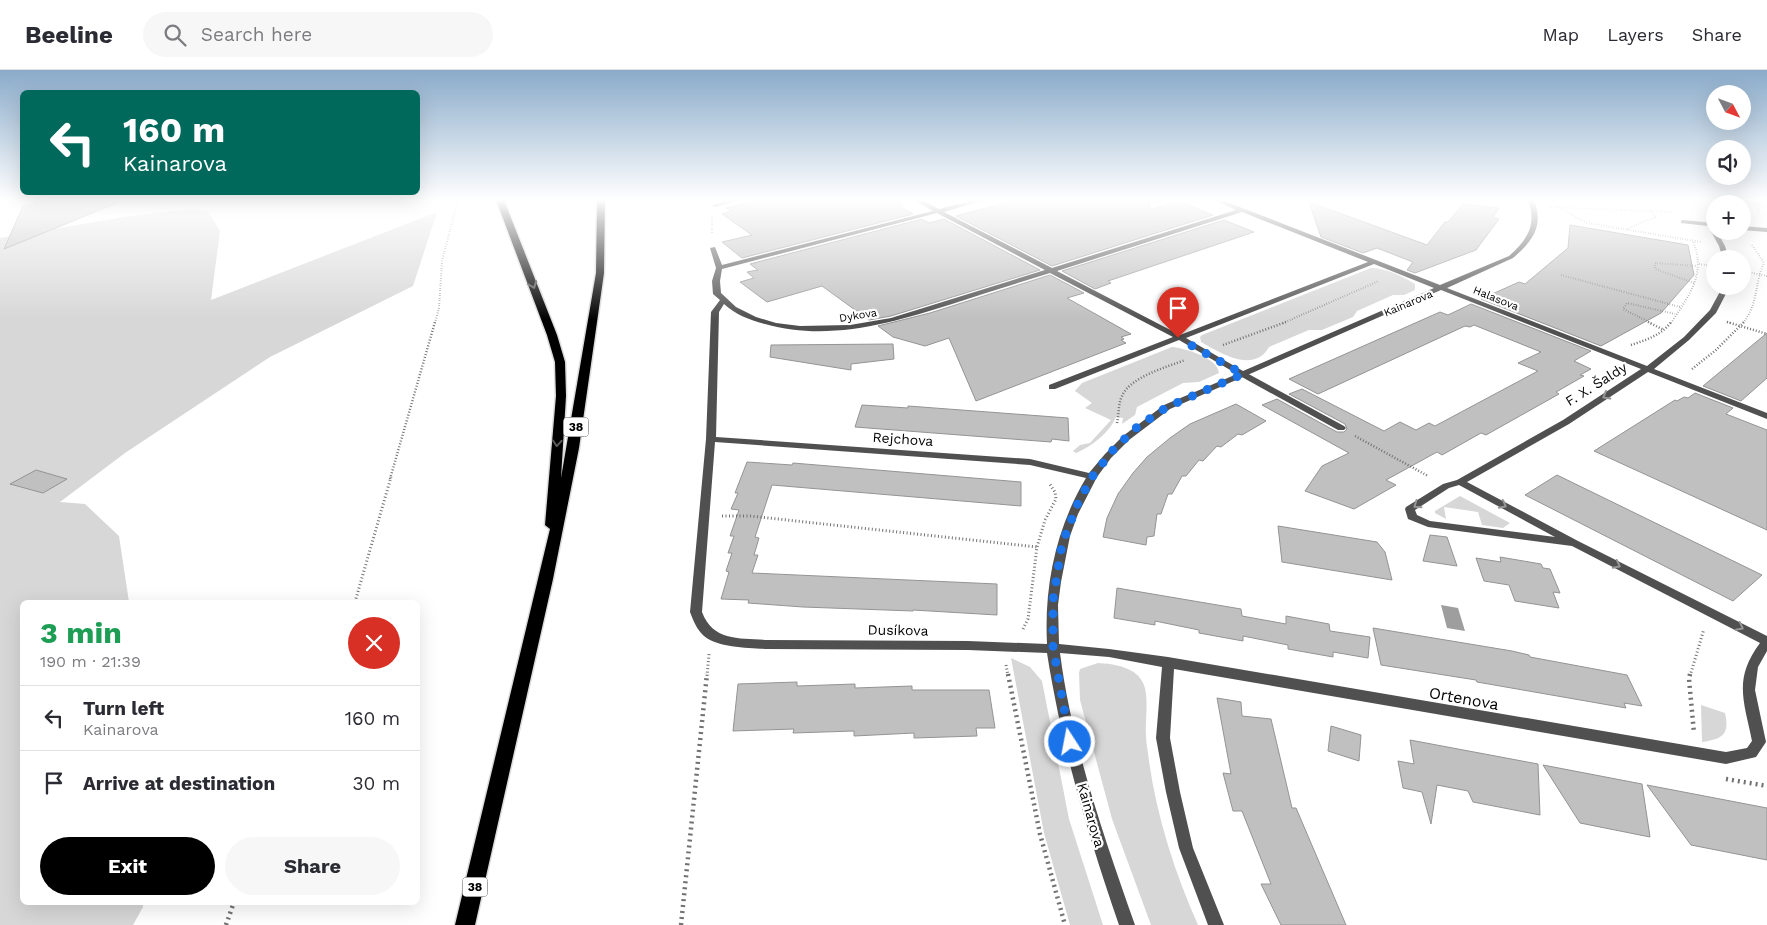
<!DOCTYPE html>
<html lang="en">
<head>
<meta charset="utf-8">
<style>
  body { margin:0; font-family:"Work Sans",sans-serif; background:#f7f7f7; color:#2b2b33; height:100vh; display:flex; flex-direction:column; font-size:19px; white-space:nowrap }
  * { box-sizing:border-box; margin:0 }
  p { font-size:16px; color:#7c7c81 }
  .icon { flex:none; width:28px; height:28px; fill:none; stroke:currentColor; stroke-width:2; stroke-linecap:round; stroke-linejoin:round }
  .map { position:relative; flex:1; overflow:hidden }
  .details { position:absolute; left:20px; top:530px; width:400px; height:305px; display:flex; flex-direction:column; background:#fff; border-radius:8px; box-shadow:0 5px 20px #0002 }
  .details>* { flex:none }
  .top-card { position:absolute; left:20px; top:20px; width:400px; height:105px; border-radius:8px; box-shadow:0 5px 20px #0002; background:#00695c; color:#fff; overflow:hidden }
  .needle { width:32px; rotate:131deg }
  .controls { position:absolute; left:1706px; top:15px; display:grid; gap:10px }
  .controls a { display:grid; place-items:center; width:45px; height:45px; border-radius:50%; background:#fff; box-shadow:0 5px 20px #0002; font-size:25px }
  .pin { position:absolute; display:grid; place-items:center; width:42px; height:42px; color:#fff; margin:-51px -21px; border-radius:50% 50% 50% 0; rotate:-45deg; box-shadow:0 0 5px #0007 }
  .pin .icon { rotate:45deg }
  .me { position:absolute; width:55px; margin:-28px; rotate:349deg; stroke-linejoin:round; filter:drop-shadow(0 0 4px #0008) }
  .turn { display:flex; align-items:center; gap:18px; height:105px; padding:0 20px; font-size:22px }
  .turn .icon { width:65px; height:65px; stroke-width:2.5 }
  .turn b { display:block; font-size:35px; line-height:42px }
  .round { display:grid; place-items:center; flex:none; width:52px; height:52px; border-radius:26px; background:#f7f7f7 }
  .head { display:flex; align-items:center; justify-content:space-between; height:85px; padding:0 20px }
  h1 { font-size:30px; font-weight:700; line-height:38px; color:#1e9e55 }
  .button { display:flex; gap:10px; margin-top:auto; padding:10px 20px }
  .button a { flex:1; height:58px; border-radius:30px; background:#000; color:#fff; font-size:20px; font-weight:700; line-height:58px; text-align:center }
  .button a+a { background:#f7f7f7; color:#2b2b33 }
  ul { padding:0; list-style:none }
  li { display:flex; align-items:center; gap:15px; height:65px; padding:0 20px; border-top:1px solid #e1e1e2 }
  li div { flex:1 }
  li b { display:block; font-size:19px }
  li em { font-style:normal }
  header { display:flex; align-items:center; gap:30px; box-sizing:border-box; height:70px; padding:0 25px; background:#fff; border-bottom:1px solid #e1e1e2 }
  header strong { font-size:24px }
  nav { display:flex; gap:28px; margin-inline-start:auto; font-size:18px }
  .search { width:350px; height:45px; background:#f7f7f7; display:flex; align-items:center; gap:12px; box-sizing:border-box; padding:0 18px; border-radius:28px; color:#7c7c81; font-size:19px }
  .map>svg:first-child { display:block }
  .green { fill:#d7d7d7 }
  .water { fill:#9e9e9e }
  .building { fill:#c0c0c0; stroke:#949494 }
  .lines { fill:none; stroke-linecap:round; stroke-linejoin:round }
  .primary-casing { stroke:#dbdbdb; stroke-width:3 }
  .path-far3 { stroke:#727272; stroke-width:2; stroke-dasharray:0.5 2; stroke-linecap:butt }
  .path-far2 { stroke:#727272; stroke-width:2.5; stroke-dasharray:1 2; stroke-linecap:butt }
  .path-far1 { stroke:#727272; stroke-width:3; stroke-dasharray:1 2.5; stroke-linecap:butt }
  .path { stroke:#727272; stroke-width:4.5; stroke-dasharray:2 4; stroke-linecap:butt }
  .lane { fill:#505050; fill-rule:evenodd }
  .street { fill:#505050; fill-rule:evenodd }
  .primary { fill:#000; fill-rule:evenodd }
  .oneway { stroke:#595959 }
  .oneway2 { stroke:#969696 }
  .route { stroke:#1a73e8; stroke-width:9; stroke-dasharray:0 16.2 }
  .labels { text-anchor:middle; stroke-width:4.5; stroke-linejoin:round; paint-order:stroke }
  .far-street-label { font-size:11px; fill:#000; stroke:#fff }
  .shield { fill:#fff; stroke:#4c4c4c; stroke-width:1 }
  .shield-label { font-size:12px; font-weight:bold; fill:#000 }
  .street-label { font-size:14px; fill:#000; stroke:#fff }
  .near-street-label { font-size:16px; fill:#000; stroke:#fff }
</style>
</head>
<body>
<header>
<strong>Beeline</strong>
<div class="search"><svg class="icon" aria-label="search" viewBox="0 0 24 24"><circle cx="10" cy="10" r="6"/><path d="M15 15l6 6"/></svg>Search here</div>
<nav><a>Map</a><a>Layers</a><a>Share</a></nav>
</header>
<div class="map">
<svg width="1767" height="855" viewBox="0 0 1767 855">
  <rect width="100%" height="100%" fill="#fff"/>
  <g class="green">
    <polygon points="190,139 208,141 220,161 211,230 437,142 413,216 270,287 125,383 60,432 85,434 119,466 129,532 22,532 22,832 143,832 143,837 133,855 0,855 0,168 124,147"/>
    <path d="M1371,198C1386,198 1402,206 1415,214V220L1404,225H1393L1357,241L1353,247L1322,260H1309L1269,277C1254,304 1220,283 1201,272L1200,267L1202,265Z"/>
    <path d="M1172,277C1185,278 1218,288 1219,303L1199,312L1183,313L1137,337L1135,345L1122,354L1123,348L1116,347C1110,362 1091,377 1076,383L1073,381L1080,375L1090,373L1111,350L1085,338L1092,333L1075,321L1082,313Z"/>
    <polygon points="1460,426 1510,453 1503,458 1482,455 1478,442 1444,437 1446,449 1435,443 1435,441"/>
    <polygon points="1011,588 1030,597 1042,611 1069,749 1103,855 1070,855 1044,763"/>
    <path d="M1098,593C1115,594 1137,597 1144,615C1149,629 1145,650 1146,665C1146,673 1148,682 1149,691C1157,748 1175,803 1198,855H1151L1112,749L1080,630L1079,603L1080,599Z"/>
    <path d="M1701,635L1725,643C1730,665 1722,669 1702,672Z"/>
  </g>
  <polygon class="water" points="1441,535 1458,538 1465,561 1447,558"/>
  <g class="building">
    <polygon points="37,130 122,130 122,131 4,179 23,136 35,134"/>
    <polygon points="759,130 900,130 901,137 913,144 742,188 722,172 752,165 722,144 732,141 726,138"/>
    <polygon points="1016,130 1149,130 1150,140 1178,131 1213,145 1052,196 956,146"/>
    <polygon points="1309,132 1427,175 1445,152 1448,152 1463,134 1499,138 1493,147 1499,149 1476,180 1415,203 1407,200 1413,192 1377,178 1363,183 1321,167"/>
    <polygon points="922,149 929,153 944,149 1040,200 891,246 869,250 822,216 767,232 740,212 754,208 747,202 758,200 750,194"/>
    <polygon points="1224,150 1254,162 1108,211 1111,213 1095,219 1062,201"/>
    <polygon points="1570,155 1688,175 1694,205 1661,243 1601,276 1481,229 1519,212 1525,214 1568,178"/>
    <polygon points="1050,205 1084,223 1067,228 1131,264 1121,267 1124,269 1121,270 1126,273 976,331 949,268 925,276 893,267 878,256 930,243"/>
    <polygon points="1471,234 1591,281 1574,291 1591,299 1580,305 1584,306 1556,322 1559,324 1486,365 1481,363 1442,385 1437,382 1386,410 1396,415 1354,439 1305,421 1322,396 1349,383 1262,335 1277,329 1337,362 1344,362 1347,359 1345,354 1289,324 1302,319 1384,361 1400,352 1416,360 1429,353 1435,356 1538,301 1518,293 1541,282 1474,255 1470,257 1465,256 1318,324 1289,309 1440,242 1448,245"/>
    <polygon points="1767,263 1767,308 1741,331 1703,316"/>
    <polygon points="893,274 894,289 851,294 851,300 770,287 771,275"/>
    <polygon points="1695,323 1733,338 1726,344 1767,360 1767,460 1594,381 1675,330 1677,331 1684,327 1688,328"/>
    <polygon points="1236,334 1266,351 1242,365 1238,364 1221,377 1217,376 1203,391 1199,390 1186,406 1182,406 1172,424 1168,424 1161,444 1157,444 1154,466 1147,467 1146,475 1103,467 1107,448 1118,424 1133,403 1147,387 1170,368 1190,354"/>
    <polygon points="862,335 908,338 908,336 1068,348 1069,371 1052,369 1051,372 855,357"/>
    <polygon points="747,392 792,395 793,393 1021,412 1021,436 772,415 755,467 759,468 754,485 758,485 752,503 997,514 997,545 913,540 913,541 803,537 748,533 749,530 721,529 729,502 726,501 732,483 728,483 734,466 730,466 739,440 731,439 738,423 735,423"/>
    <polygon points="36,400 67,409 43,423 10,414"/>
    <polygon points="1557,405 1762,505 1733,531 1525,425"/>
    <polygon points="1278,456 1377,472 1385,482 1392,510 1282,492"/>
    <polygon points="1430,465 1447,467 1457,496 1423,491"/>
    <polygon points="1500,487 1541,494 1543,498 1550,499 1560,523 1553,522 1559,538 1515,531 1509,515 1484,511 1476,488 1501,492"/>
    <polygon points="1117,518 1241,539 1242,546 1286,554 1286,546 1329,554 1330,561 1370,567 1368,588 1333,582 1333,587 1288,579 1288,575 1243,566 1243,571 1199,563 1199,560 1155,551 1155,555 1114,548"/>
    <polygon points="1373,558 1512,581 1529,585 1530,587 1627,605 1642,636 1624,633 1626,638 1477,612 1476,610 1381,595"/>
    <polygon points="797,612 797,616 855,614 855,618 912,616 912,620 989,620 995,658 976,658 977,666 914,668 914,663 854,666 854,661 793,663 794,659 733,661 738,614"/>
    <polygon points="1217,628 1241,632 1242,646 1271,649 1292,738 1296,738 1346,855 1281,855 1261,814 1271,814 1242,741 1233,741 1223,703 1231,704"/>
    <polygon points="1331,656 1361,665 1359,691 1328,681"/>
    <polygon points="1410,670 1538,694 1540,745 1473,732 1468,721 1437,715 1431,754 1422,722 1403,718 1398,691 1414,694"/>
    <polygon points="1543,695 1642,714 1650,767 1580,753"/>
    <polygon points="1647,715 1767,738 1767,790 1691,775"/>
  </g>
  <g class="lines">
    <g class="primary-casing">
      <polygon id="primary" points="496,130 504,130 557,265 565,292 566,326 561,408 596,203 597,130 605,130 604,203 579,378 553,509 475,855 455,855 550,459 545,455 556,326 555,292 547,265"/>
    </g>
    <g class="path-far3">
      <polyline points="1710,130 1767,135"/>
      <polyline points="1753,130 1759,138 1758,144"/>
      <polyline points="1549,137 1673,142"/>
      <polyline points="1558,137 1587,153 1701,172"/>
      <polyline points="712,147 712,164"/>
      <polyline points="1627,159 1655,147 1651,140"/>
      <polyline points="1699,194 1712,196"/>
      <polyline points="1742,201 1767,206"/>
      <polyline points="1561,205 1680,237"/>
      <polyline points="1694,213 1655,199 1655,193 1697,196"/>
      <polyline points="1727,252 1731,253"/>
      <polyline points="435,253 439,238 442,191 458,130"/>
      <polyline points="1283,253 1379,211"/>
      <polyline points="1651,253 1623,239 1627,233 1675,244"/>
      <path d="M1671,253C1688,227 1707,204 1693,171"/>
      <path d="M1743,253C1759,233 1754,214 1764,193L1752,175"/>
    </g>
    <g class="path-far2">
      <polyline points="1648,252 1664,260"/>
      <polyline points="1727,252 1767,264"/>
      <polyline points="1223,275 1286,252"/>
      <path d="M1631,275C1646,270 1662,265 1671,252"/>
      <polyline points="1692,299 1716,280 1744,252"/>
      <path d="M1117,353C1119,344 1118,334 1122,326C1130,307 1167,297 1185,290"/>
      <polyline points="1355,366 1428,406"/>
      <polyline points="390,409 435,252"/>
    </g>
    <g class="path-far1">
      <polyline points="722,446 750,446 1037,477"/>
      <polyline points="355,532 391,407"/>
      <polyline points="1023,559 1028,549 1037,477 1045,450 1056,429 1055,422 1049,413"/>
      <polyline points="1006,595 1008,606"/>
      <polyline points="707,606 709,584"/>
      <polyline points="1690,606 1704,559"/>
    </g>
    <g class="path">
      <polyline points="1008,604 1040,764 1065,855"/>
      <polyline points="1690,604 1689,609 1694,663"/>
      <polyline points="1726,709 1767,716"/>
      <polyline points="226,855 234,832"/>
      <polyline points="681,855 707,604"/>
    </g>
    <polygon class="lane" points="1243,301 1344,356 1346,358 1344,360 1338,360 1240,306 1240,302"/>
    <g class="street">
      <polygon points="730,130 741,130 715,137 712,135"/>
      <path d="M914,130H922L939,139L974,130H984L944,142L1052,198L1236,140L1214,130H1222L1440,215L1509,186C1528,169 1537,155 1528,130H1534C1544,156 1533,171 1513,188L1447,218L1647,296L1684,267L1710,240L1723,216H1730L1716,243L1689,270L1654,299L1767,343V349L1648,302L1569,354L1467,412L1578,471L1767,566V581L1758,597L1755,620L1766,672L1756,687L1726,694L1174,599L1170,668L1180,722L1193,778L1224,855H1208L1179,778L1166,722L1156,668L1162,597L1109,587L1060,583C1072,676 1104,767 1135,855H1119C1095,785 1073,715 1058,643C1054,623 1050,603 1047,583L968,580L768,579C750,578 718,578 704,566C697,560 693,550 690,542L706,369L711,242L720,230L713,224L712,211L716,198L710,178L715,177L722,195L933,141ZM1242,142L1368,192L1180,265L1057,201ZM937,143L1045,200L891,248L850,255L800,256L776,253L756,247L736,237L721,223L720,211L722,199ZM1374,194L1434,218L1243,301L1186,268ZM1050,203L1173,267L1049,315V319H1055L1179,270L1237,304L1164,335L1123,366L1105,384L1089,403L1030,389L716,367L719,242L724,234C736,245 750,250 765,254C828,272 892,253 952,234C985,223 1018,213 1050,203ZM1441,220L1641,299L1563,350L1457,410L1443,414L1406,437L1405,439L1408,449L1428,457L1572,476L1760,573C1733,609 1744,631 1752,671L1747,678L1726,682L1168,587L1109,579L1059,574L1058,535L1061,512L1070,466L1078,444L1097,407L1111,388L1129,370L1170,339ZM715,372L1030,395L1086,408C1056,458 1044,516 1047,574L968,571L768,570C741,568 713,572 702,542ZM1459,415L1555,467L1430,451L1417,445L1415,440L1449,418Z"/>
      <polygon points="1683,150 1715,153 1715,161 1717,161 1725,176 1729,189 1723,189 1719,176 1708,156 1681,153 1681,151"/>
      <polygon points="1742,156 1767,158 1767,162 1742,160"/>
    </g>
    <use href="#primary" class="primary"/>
  </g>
  <defs><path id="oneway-chevron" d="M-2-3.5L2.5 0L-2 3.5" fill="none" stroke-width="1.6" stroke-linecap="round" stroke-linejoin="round" transform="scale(1.25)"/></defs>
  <g class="oneway">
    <use href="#oneway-chevron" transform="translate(533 215) rotate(69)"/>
    <use href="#oneway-chevron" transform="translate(557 373) rotate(94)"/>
  </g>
  <g class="oneway2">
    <use href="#oneway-chevron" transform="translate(1606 326) rotate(150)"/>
    <use href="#oneway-chevron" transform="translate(1417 435) rotate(145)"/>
    <use href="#oneway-chevron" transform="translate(1503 435) rotate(28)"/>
    <use href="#oneway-chevron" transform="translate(1617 495) rotate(27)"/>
    <use href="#oneway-chevron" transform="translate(1740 557) rotate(27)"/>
  </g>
  <linearGradient id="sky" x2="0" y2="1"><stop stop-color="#8aabca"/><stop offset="0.52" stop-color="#fff"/><stop offset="1" stop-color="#fff" stop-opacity="0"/></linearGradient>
  <rect width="1767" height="250" fill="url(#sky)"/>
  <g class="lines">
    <polyline class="route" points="1070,672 1053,577 1053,530 1062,474 1078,433 1092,407 1113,380 1136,358 1167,337 1243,304 1178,268"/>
  </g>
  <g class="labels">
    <g class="far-street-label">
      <text transform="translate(1496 228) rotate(22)" y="4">Halasova</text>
      <text transform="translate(1408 233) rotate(-23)" y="4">Kainarova</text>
      <text transform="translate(858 245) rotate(-9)" y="4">Dykova</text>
    </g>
    <g class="shield">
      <rect x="563.5" y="347.5" width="25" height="19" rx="4"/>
      <rect x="462.5" y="807.5" width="25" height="19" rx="4"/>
    </g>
    <g class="shield-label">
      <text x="576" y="361">38</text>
      <text x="475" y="821">38</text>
    </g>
    <g class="street-label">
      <text transform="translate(1596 314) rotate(-32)" y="5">F. X. Šaldy</text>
      <text transform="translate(903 369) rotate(4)" y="5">Rejchova</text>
      <text transform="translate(898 560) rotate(1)" y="5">Dusíkova</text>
      <text transform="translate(1091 745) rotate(74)" y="5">Kainarova</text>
    </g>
    <g class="near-street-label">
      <text transform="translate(1464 628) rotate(10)" y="6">Ortenova</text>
    </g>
  </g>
</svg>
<div class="controls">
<a><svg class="needle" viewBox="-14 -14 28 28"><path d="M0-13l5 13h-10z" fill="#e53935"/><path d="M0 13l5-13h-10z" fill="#7c7c81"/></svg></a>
<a><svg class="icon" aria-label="sound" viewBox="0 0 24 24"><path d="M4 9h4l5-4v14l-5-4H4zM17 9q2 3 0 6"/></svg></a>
<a>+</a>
<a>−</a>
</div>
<div class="pin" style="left:1178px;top:268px;background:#d93025"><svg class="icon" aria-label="arrive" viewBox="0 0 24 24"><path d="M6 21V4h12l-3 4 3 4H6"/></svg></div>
<svg class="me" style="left:1070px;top:672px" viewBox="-20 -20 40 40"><circle r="17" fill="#1a73e8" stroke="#fff" stroke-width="3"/><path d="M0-11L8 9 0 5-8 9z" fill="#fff"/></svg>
<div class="top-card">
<div class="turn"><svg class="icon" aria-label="left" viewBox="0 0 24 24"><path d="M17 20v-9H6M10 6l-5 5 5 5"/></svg><div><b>160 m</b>Kainarova</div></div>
</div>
<section class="details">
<div class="head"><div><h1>3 min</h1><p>190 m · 21:39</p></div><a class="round" style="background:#d93025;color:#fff"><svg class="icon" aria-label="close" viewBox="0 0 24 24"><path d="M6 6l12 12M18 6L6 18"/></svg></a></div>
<ul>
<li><svg class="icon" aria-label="left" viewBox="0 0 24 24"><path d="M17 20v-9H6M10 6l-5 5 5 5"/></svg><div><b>Turn left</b><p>Kainarova</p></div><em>160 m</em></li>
<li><svg class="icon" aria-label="arrive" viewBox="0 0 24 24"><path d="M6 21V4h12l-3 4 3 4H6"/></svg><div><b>Arrive at destination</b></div><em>30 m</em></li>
</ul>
<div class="button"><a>Exit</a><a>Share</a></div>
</section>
</div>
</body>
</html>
